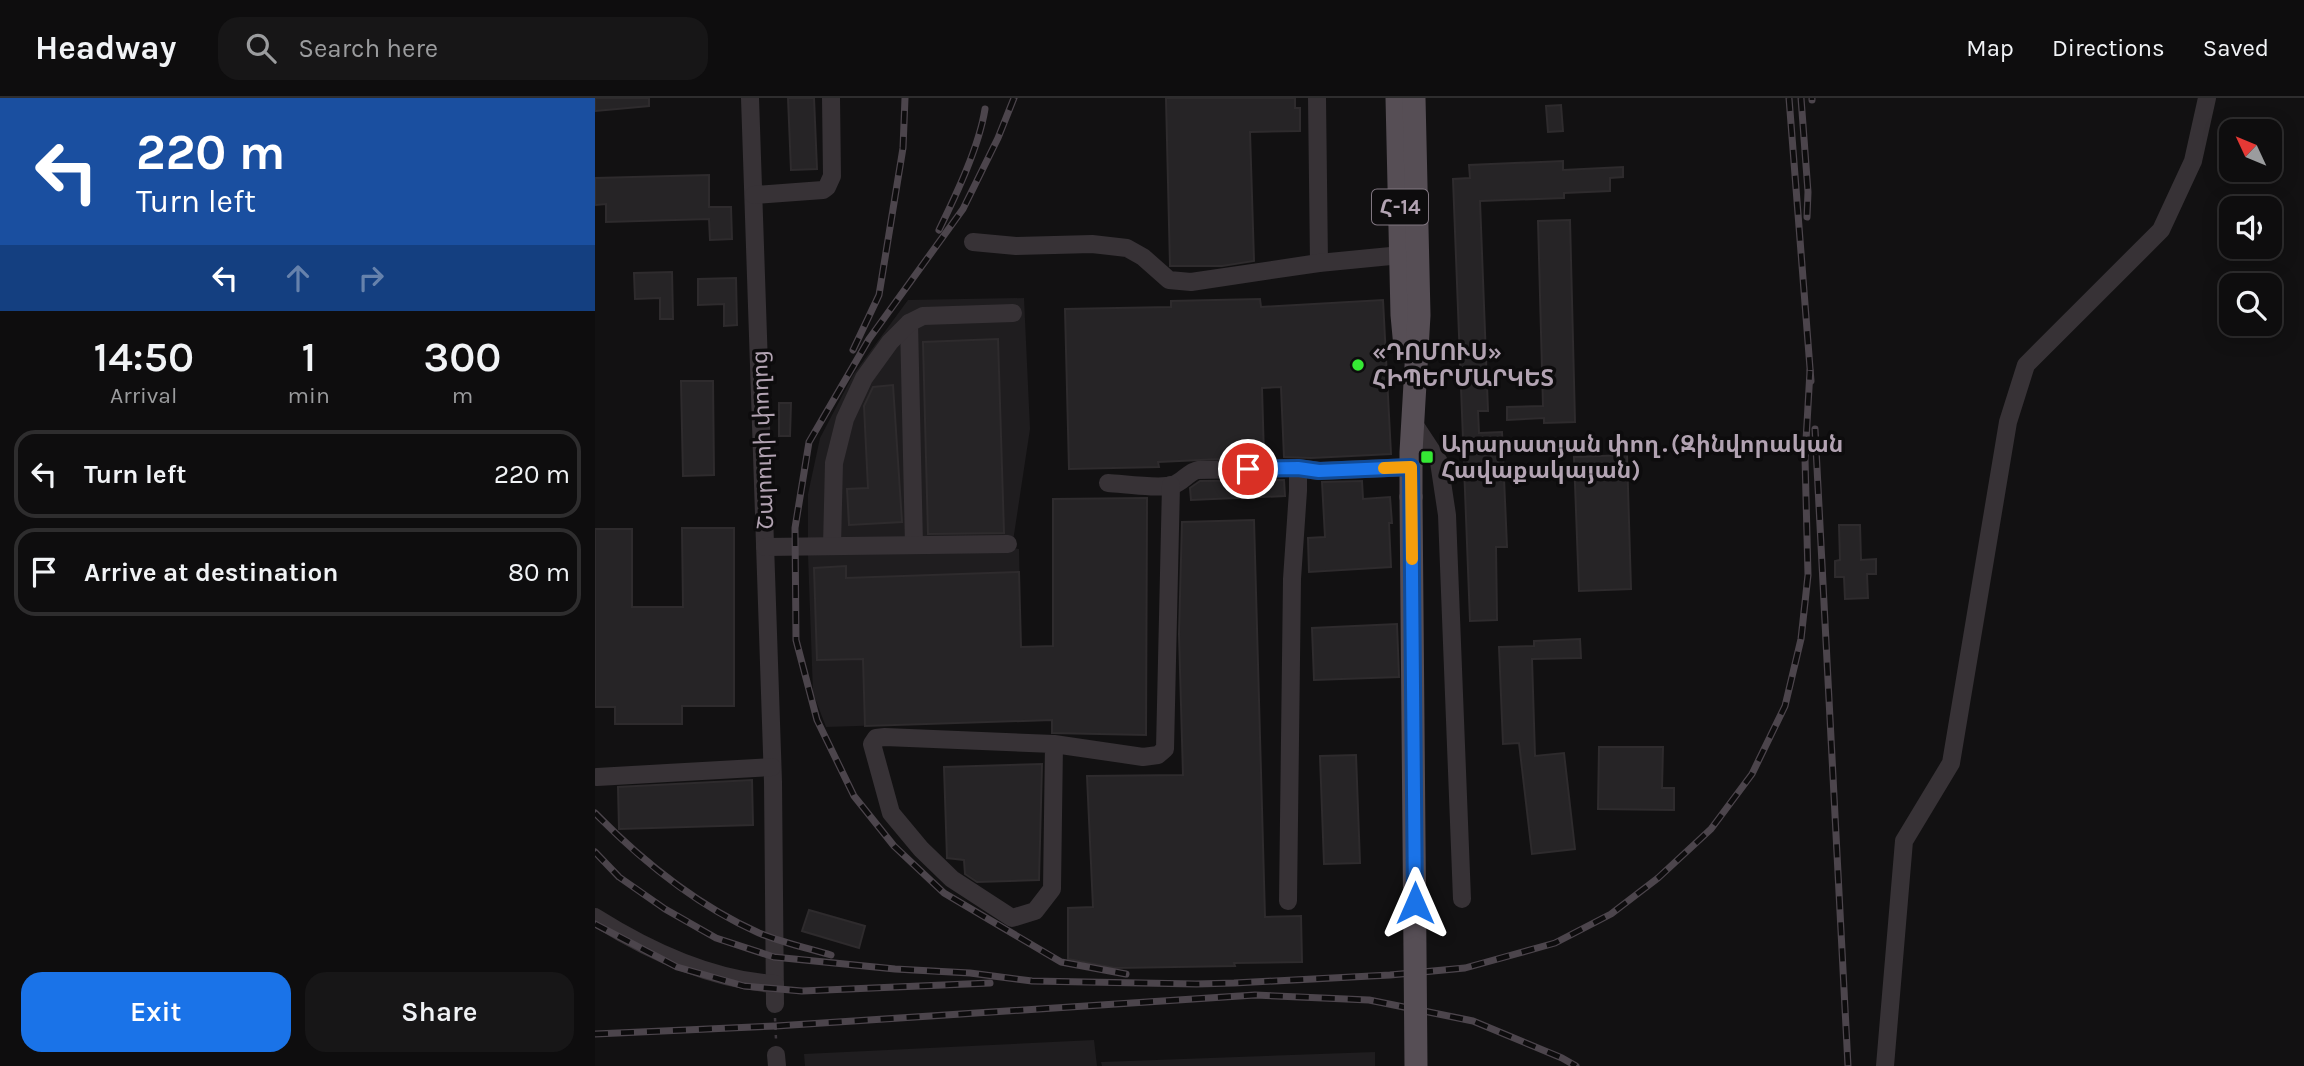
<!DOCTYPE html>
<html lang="en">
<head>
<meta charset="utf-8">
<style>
  body { margin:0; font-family:Karla,"Noto Sans Armenian",sans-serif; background:#171617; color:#f1f3f6; height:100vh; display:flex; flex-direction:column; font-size:26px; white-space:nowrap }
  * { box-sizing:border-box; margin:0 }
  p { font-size:23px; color:#9b9c9e }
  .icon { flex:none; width:38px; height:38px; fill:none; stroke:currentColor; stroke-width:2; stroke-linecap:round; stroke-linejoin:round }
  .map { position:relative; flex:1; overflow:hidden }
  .drawer { display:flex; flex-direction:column; background:#0e0d0e; width:595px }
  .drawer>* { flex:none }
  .guide { background:#1a4fa0; color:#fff; overflow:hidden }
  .needle { width:46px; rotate:314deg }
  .tools { position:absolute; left:1624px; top:21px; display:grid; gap:14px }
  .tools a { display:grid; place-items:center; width:63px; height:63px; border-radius:14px; background:#0e0d0e; box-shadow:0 4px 18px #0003,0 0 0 2px #2e2d2e; font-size:35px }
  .pin { position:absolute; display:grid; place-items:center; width:60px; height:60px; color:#fff; margin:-30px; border:4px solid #fff; border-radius:50%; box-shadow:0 2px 7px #0007 }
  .me { position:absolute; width:77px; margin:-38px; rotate:0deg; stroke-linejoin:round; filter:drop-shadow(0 0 5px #0008) }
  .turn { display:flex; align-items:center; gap:24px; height:147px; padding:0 21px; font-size:32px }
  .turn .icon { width:91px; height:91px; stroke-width:2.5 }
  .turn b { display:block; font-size:49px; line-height:60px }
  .lanes { display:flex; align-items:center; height:66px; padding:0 21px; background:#0003; justify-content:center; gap:35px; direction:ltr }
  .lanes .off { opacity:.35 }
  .eta { display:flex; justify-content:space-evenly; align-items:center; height:119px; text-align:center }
  .eta b { font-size:42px; font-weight:600; line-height:49px }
  .button { display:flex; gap:14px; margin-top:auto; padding:14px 21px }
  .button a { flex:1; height:80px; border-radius:21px; background:#1a73e8; color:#fff; font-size:28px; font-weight:600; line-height:80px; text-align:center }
  .button a+a { background:#171617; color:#f1f3f6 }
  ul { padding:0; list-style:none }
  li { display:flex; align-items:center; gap:21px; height:88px; margin:0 14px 10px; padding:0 7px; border:4px solid #2e2d2e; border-radius:21px }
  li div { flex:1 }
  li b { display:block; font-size:26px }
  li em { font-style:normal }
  header { display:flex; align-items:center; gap:42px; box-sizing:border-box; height:98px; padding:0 35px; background:#0e0d0e; border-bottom:2px solid #2e2d2e }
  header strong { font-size:33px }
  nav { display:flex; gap:38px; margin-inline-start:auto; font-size:24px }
  .search { width:490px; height:63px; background:#171617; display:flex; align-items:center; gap:18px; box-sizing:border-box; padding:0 24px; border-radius:21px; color:#9b9c9e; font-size:26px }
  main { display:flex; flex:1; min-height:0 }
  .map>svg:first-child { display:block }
  .built { fill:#1f1d1f }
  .building { fill:#262426; stroke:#2e2b2d; stroke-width:2 }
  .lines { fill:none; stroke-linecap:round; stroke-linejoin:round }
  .path { stroke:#3e383e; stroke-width:2.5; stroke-dasharray:3.5 5; stroke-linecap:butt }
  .minor { stroke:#373236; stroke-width:18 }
  .major { stroke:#564e55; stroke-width:23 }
  .rail-casing { stroke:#4c454c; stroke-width:7 }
  .rail { stroke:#0d0c0d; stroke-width:4.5; stroke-dasharray:13; stroke-linecap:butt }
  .major-bridge { stroke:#564e55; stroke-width:23 }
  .route-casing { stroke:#114b97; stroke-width:18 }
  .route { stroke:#1a73e8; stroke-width:12 }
  .slow { stroke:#f59e0b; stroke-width:12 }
  .poi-dot { fill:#35e834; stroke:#0d0c0d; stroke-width:2.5 }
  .labels { text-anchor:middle; stroke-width:7; stroke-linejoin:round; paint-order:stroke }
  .shield { fill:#0d0c0d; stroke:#807680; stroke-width:2 }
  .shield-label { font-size:21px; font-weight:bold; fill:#b2a3b2 }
  .poi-label { font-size:23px; font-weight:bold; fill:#b2a3b2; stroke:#0d0c0d; text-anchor:start }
  .street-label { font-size:23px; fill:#b2a3b2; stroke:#0d0c0d }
</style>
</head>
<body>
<header>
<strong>Headway</strong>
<div class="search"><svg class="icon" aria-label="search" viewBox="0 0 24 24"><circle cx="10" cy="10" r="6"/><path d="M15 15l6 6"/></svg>Search here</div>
<nav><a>Map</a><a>Directions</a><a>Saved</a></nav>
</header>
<main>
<section class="drawer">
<div class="guide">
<div class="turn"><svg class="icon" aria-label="left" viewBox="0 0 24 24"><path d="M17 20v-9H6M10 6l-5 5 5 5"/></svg><div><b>220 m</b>Turn left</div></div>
<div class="lanes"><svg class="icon" aria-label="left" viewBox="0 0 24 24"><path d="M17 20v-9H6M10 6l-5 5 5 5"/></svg><svg class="icon off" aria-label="ahead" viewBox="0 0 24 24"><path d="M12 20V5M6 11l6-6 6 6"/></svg><svg class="icon off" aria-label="right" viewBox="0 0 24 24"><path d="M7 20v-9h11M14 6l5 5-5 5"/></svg></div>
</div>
<div class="eta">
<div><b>14:50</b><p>Arrival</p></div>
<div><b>1</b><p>min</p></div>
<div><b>300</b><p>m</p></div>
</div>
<ul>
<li><svg class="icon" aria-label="left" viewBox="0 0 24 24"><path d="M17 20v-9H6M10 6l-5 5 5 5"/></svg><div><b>Turn left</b></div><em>220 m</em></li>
<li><svg class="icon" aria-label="arrive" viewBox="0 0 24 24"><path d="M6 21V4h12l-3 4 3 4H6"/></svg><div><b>Arrive at destination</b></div><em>80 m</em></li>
</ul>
<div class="button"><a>Exit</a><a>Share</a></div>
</section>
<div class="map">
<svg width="1709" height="968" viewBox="0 0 1709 968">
  <rect width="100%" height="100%" fill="#121112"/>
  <g class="built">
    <polygon points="429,200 435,331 417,450 424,451 426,548 441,548 443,622 231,629 218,595 213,457 213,396 225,340 258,277 313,202"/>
    <polygon points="499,942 502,968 210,968 209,956"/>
    <polygon points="780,954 780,968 507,968 506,964"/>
  </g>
  <g class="building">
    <polygon points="0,0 54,0 54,8 0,13"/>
    <polygon points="193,0 219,0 222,71 196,72"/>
    <polygon points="571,0 700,0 700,10 705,10 705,33 655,34 659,163 627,168 575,168"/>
    <polygon points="966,7 968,33 953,34 951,8"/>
    <polygon points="968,63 968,72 1028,69 1028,79 1015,80 1015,93 969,95 969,100 885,103 893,313 883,313 884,335 907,334 912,449 901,449 902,522 875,523 858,81 875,80 874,67"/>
    <polygon points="114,77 114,109 136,109 137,141 115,142 114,121 11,124 11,106 0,107 0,80"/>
    <polygon points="975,122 980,324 949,325 949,320 912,322 912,309 948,308 943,123"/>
    <polygon points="77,174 78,221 65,221 65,200 40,201 39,175"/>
    <polygon points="141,180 142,227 129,228 129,206 103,207 103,181"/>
    <polygon points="665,201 666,209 788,202 796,356 716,360 689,359 686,289 667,290 669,359 563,364 564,369 474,371 470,211 576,209 576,203"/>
    <polygon points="403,241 409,435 333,436 328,244"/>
    <polygon points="86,283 118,283 119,377 88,378"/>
    <polygon points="298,287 307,424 254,427 252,391 273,390 269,308 278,289"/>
    <polygon points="184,305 196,305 195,338 184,338"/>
    <polygon points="1032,357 1036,491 984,493 979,359"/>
    <polygon points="689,382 690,398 596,402 595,390 605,383"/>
    <polygon points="767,383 768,401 795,399 797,425 794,425 796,469 714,474 713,440 730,439 727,384"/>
    <polygon points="552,400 551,637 457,635 457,622 270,628 268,561 222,562 219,470 251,468 251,480 424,474 426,549 458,548 458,401"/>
    <polygon points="659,422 670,819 706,818 707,864 639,865 640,868 520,870 473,861 473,810 498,809 492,678 588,677 584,536 587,424"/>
    <polygon points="1244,427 1265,427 1266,462 1281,461 1281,476 1272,476 1273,500 1250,501 1249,479 1240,479 1240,463 1245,462"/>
    <polygon points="87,430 139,430 139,608 87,608 87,626 20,626 20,609 0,609 0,431 37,431 37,509 88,509"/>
    <polygon points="802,526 804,579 719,582 717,530"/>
    <polygon points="985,541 986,560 937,561 940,658 969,655 980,751 937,756 924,645 908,646 904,549 939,548 939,543"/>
    <polygon points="1004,649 1068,649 1067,690 1079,690 1079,712 1003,711"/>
    <polygon points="761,657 765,765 729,766 725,658"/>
    <polygon points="447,666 444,782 382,784 370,776 369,762 352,760 349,669"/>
    <polygon points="157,682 158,727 24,731 23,689"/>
    <polygon points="214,812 270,828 264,850 207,833"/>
  </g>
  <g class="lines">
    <polyline class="path" points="180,920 181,941"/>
    <g class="minor">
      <polyline points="155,0 178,684 180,906"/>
      <polyline points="722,0 724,165"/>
      <polyline points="159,97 228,92 232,89 237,78 236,0"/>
      <polyline points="378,144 421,148 497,146 532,150 548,159 574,182 596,184 724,165 806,157"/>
      <polyline points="314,225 319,447"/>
      <polyline points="817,323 844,364 852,417 867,801"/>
      <path d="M513,385C530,386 564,391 578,387C588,384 593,374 603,372L703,370"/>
      <polyline points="237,448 239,365 250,321 269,280 295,244 314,225 328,218 418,215"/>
      <polyline points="170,449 413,446"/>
      <polyline points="459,646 457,791 440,813 417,820 357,781 326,751 296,715 277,646 281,640 290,639 459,646 548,659 563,657 570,651 576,387"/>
      <polyline points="2,679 177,669"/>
      <polyline points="693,803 697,481 703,393 703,370 724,373 816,369"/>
      <path d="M0,819C54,853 116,882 180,886"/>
      <polyline points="181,957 182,968"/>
      <polyline points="1290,968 1309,743 1356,665 1413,324 1431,267 1566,132 1598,63 1612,0"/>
    </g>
    <g class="major">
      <polyline points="802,0 807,217 810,249"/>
      <polyline points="816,399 816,354 824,217 819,0"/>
    </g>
    <g class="rail-casing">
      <g id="rail">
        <polyline points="419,0 403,40 368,111 274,241 214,344 200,430 201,542 222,622 259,698 299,748 349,795 466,864 531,876"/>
        <polyline points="1194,0 1216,283"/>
        <polyline points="1206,0 1213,94 1212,119"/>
        <polyline points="1217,2 1217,0"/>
        <path d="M344,132C361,97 384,49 390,11"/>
        <polyline points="258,252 284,197 308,50 310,0"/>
        <polyline points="1220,331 1253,968"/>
        <path d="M0,715C48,764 101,807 164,835C186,844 212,850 236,857"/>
        <polyline points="0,754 24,779 70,811 121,840 179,859 300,871 375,875 437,883 601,886 639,885 795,877 870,870 960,845 1016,816 1063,780 1116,731 1157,676 1190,608 1206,541 1213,477 1210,360 1215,273"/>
        <polyline points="0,826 82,869 149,888 207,893 395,885"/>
        <polyline points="0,936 181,928 660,897 774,902 878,923 967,960 981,968"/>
      </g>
    </g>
    <use href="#rail" class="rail"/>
    <polyline class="major-bridge" points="816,399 821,968"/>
  </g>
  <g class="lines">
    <g class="route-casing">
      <polyline id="route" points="653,371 703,370 724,373 816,369 820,805"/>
    </g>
    <use href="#route" class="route"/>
    <polyline class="slow" points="789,370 816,369 817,461"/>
  </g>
  <g class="poi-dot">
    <circle cx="763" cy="267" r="7"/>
    <rect x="825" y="352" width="14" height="14" rx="3.5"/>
  </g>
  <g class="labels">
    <rect class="shield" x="777" y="91.5" width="56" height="35" rx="5"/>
    <g class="shield-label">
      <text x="805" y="116">Հ-14</text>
    </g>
    <g class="poi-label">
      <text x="777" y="262">«ԴՈՄՈՒՍ»<tspan x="777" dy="26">ՀԻՊԵՐՄԱՐԿԵՏ</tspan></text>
      <text x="846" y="354">Արարատյան փող․(Զինվորական<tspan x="846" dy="26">Հավաքակայան)</tspan></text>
    </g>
    <g class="street-label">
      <text transform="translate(167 342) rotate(-92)" y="8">Շարուրի փողոց</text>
    </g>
  </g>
</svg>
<div class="tools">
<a><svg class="needle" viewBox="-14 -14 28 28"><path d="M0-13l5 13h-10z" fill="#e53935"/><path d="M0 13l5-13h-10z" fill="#9b9c9e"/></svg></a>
<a><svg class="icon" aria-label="sound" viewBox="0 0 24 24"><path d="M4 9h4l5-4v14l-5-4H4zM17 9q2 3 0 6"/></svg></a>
<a><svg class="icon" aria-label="search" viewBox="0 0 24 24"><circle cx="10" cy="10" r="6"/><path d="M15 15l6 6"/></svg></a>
</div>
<div class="pin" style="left:653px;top:371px;background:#d93025"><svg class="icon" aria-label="arrive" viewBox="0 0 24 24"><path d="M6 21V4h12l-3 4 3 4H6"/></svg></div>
<svg class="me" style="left:820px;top:805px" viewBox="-20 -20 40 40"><path d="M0-17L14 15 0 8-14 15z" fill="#1a73e8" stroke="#fff" stroke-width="4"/></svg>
</div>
</main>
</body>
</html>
